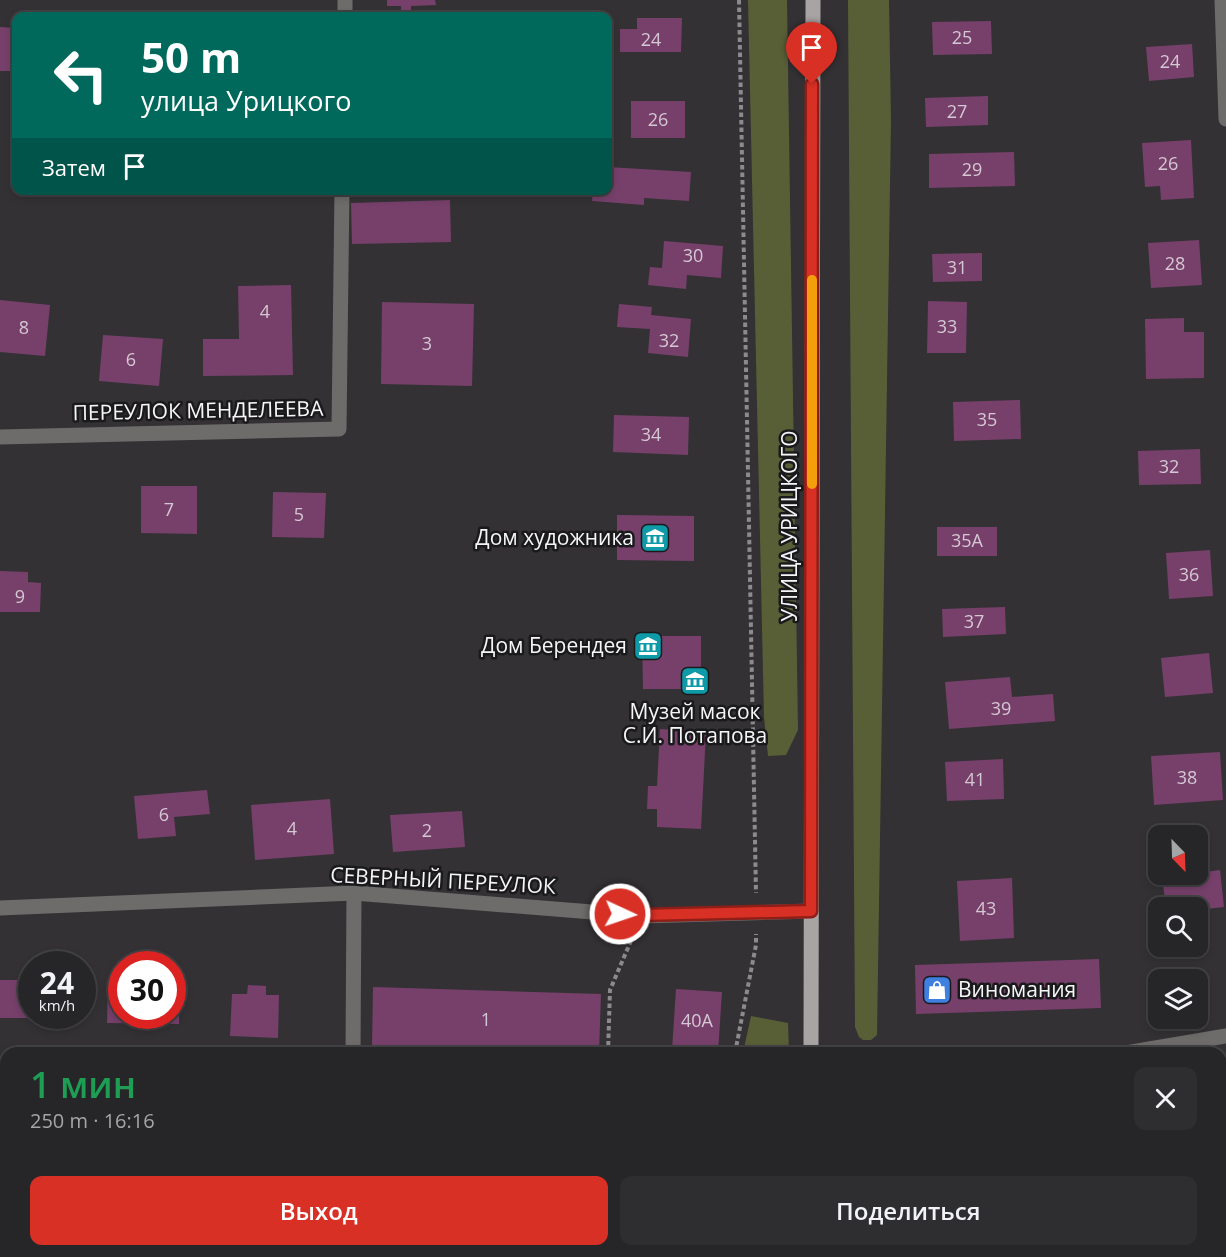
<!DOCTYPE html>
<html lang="ru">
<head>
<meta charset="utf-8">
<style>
  body { margin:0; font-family:"Open Sans",sans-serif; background:#2e2d2f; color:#f1f3f6; height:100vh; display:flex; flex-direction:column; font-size:22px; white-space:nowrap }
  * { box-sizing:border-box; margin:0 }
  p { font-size:20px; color:#a4a5a7 }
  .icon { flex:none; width:33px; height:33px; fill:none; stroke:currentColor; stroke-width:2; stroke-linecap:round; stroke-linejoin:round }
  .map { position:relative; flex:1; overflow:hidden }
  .sheet { position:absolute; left:0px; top:1047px; width:1227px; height:210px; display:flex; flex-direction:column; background:#262527; border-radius:18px 18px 0 0; box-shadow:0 3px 9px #0003,0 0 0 2px #424244 }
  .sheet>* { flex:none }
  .guide { position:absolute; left:12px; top:12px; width:600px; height:183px; border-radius:12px; box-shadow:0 3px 9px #0003,0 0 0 2px #424244; background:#00695c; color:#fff; overflow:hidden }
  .needle { width:39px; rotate:157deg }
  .tools { position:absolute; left:1148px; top:825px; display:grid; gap:12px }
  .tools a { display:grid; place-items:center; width:60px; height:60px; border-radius:12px; background:#262527; box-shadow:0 3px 9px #0003,0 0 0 2px #424244; font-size:30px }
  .speed { position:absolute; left:18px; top:951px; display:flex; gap:12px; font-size:30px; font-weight:700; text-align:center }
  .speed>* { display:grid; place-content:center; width:78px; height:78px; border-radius:50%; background:#262527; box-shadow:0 3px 9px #0003,0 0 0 2px #424244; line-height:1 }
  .speed small { font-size:15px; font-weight:400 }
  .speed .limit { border:9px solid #d22; background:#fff; color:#111 }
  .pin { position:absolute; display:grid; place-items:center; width:51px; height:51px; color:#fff; margin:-62px -26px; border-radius:50% 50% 50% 0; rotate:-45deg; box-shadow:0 0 6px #0007 }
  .pin .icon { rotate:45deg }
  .me { position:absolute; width:66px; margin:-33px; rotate:93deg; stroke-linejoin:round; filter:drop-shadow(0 0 4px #0008) }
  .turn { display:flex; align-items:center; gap:21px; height:126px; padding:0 30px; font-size:27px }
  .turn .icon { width:78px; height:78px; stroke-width:2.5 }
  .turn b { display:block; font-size:42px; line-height:51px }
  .then { display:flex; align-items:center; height:57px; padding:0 30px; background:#0003; gap:12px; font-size:22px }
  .round { display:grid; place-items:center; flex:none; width:63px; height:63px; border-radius:12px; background:#2e2d2f }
  .head { display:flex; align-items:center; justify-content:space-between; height:102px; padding:0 30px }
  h1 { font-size:36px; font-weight:600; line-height:45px; color:#1e9e55 }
  .button { display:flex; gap:12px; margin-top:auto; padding:12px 30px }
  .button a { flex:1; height:69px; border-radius:12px; background:#d93025; color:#fff; font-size:24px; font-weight:600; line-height:69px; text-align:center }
  .button a+a { background:#2e2d2f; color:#f1f3f6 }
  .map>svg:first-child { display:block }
  .green { fill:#585f37 }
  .building { fill:#76406b }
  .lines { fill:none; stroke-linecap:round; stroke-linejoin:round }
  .path { stroke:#8c8a8d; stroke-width:4; stroke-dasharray:4.5 3; stroke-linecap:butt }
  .minor { stroke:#6e6c6b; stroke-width:15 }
  .major { stroke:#a9a4a4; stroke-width:15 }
  .route-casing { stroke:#8d1f18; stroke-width:15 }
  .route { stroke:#d93025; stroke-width:10 }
  .slow { stroke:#f59e0b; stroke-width:10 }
  .labels { text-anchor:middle; stroke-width:5; stroke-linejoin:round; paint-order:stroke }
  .number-label { font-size:18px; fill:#d5c7d3 }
  .street-label { font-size:21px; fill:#f5f4f6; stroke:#1a191b }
  .poi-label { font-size:21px; fill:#f5f4f6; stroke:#1a191b; text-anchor:end }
</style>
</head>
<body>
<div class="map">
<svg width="1226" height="1257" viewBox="0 0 1226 1257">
  <rect width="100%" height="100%" fill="#333134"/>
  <g class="green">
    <polygon points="748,0 787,0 798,730 786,755 768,756 764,717"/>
    <polygon points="848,0 889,0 891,120 877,1035 871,1040 863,1040 859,1037 855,1027"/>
    <polygon points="751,1016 788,1023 789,1053 743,1053"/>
    <rect x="733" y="1251" width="59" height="6"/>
    <rect x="855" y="1251" width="78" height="6"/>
  </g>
  <g class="building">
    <polygon points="387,0 435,0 436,5 411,6 411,15 401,16 401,6 387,6"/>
    <polygon points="637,18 682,18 681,52 620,52 620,29 637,29"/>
    <polygon points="991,21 992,54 933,55 932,22"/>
    <polygon points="0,27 16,28 16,71 0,71"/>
    <polygon points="1192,44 1194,77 1149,81 1146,47"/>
    <polygon points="988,96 988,125 926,127 925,98"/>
    <rect x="631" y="101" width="54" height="37"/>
    <polygon points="1191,140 1194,198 1161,200 1160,186 1145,187 1142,143"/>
    <polygon points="1014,152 1015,186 929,188 929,154"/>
    <polygon points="608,167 691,172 689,201 644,198 644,205 592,201 593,190 608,190"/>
    <polygon points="229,190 288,190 288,196 229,193"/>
    <polygon points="450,200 451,242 352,244 351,203"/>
    <polygon points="1199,240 1202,285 1151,288 1148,243"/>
    <polygon points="664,241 723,246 721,278 687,275 686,289 648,285 650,267 662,268"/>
    <polygon points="982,253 982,281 933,282 932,254"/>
    <polygon points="291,285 293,375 203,376 203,339 239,339 238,286"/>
    <polygon points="0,300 50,305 45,356 0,352"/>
    <polygon points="928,301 967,302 966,353 927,353"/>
    <polygon points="382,302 474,304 472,386 381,384"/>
    <polygon points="619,304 652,307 651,315 691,319 688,357 648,353 650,329 617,327"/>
    <polygon points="1184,318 1184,332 1204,332 1204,378 1146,379 1145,319"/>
    <polygon points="103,335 163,339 159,386 99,381"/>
    <polygon points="1020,400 1021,439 954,441 953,402"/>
    <polygon points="614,415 689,417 688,455 613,452"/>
    <polygon points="1200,449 1201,484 1139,485 1138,451"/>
    <polygon points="141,486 197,486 197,534 141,533"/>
    <polygon points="273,492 326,493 324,538 272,537"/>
    <polygon points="617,515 694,516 694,561 617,560"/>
    <rect x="937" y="527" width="60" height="29"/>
    <polygon points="1210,550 1213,596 1169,599 1166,553"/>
    <polygon points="0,571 28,572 28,582 41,583 40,612 0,612"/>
    <polygon points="1005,607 1006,634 943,637 942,609"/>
    <polygon points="642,636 701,636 701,689 643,689"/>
    <polygon points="1209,653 1213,693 1165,697 1161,658"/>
    <polygon points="1010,677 1012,697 1053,694 1055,721 949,729 945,682"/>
    <polygon points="660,729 706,732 701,829 657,827 657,809 647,809 648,786 657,786"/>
    <polygon points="1220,752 1223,800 1154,805 1151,756"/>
    <polygon points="1003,759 1004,799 947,801 945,762"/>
    <polygon points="207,790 210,814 174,817 176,836 138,839 134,796"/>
    <polygon points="330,799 334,854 255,860 251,805"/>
    <polygon points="462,811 465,847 393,852 390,815"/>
    <polygon points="1220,870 1224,907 1197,910 1197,908 1166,908 1162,876 1197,874 1197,873"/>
    <polygon points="1012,878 1014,938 960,941 957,881"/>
    <polygon points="1099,959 1101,1008 916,1014 915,965"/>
    <polygon points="0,980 32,980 32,1016 39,1016 39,1018 0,1018"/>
    <polygon points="108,982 122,982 122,1016 172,1016 172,982 179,982 179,1024 107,1023"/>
    <polygon points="248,985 266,986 266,995 279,995 278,1038 230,1036 232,994 247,994"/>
    <polygon points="373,987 601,994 599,1053 372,1046"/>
    <polygon points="676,989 722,992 718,1052 672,1050"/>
    <polygon points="137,1251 188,1251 183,1257 143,1257"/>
    <polygon points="428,1251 442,1251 437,1257"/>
    <rect x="652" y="1251" width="46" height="6"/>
  </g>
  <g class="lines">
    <g class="path">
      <polyline points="739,0 756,893"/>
      <polyline points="608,1053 610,990 633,936"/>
      <polyline points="735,1053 756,945 756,934"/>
      <polyline points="721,1257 721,1251"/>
    </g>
    <g class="minor">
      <polyline points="1222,0 1226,119"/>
      <polyline points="345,16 345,0"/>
      <polyline points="0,437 339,429 342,190"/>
      <polyline points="0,908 354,893 642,916 811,911"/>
      <polyline points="353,1053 354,893"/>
      <polyline points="1126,1053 1226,1036"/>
      <polyline points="1221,1210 1226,1220"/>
      <polyline points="0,1238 6,1243"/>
      <polyline points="16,1251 23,1257"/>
      <polyline points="387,1251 394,1257"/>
      <polyline points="251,1257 257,1251"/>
      <polyline points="998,1257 1001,1251"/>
    </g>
    <g class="major">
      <polyline points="811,1053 813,0"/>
      <polyline points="814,1251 814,1257"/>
    </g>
  </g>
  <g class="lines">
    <g class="route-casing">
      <polyline id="route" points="620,914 642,915 811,911 812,84"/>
    </g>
    <use href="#route" class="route"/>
    <polyline class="slow" points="812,484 812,280"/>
  </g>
  <defs>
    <g id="museum-square" transform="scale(1.5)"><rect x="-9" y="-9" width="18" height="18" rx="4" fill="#0f9aa8" stroke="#1a191b"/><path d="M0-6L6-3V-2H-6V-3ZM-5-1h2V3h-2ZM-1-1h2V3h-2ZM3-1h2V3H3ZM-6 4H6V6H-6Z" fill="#fff"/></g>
    <g id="shop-square" transform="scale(1.5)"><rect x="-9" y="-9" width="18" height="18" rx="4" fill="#3f7fe0" stroke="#1a191b"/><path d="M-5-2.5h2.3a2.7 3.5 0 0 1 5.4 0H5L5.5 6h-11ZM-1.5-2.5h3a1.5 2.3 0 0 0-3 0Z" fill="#fff"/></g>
  </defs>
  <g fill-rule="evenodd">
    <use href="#museum-square" x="655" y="538"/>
    <use href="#museum-square" x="648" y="646"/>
    <use href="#museum-square" x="695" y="681"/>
    <use href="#shop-square" x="937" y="990"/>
  </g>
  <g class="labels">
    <g class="number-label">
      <text x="962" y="44">25</text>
      <text x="651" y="46">24</text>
      <text x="1170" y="68">24</text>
      <text x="957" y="118">27</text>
      <text x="658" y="126">26</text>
      <text x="1168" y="170">26</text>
      <text x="972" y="176">29</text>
      <text x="693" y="262">30</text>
      <text x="1175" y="270">28</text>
      <text x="957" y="274">31</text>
      <text x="265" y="318">4</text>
      <text x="947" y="333">33</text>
      <text x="24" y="334">8</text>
      <text x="669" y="347">32</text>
      <text x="427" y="350">3</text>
      <text x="131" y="366">6</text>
      <text x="987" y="426">35</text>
      <text x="651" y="441">34</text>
      <text x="1169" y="473">32</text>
      <text x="169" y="516">7</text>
      <text x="299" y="521">5</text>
      <text x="967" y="547">35А</text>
      <text x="1189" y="581">36</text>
      <text x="20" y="603">9</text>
      <text x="974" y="628">37</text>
      <text x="1001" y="715">39</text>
      <text x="1187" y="784">38</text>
      <text x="975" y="786">41</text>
      <text x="164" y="821">6</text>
      <text x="292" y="835">4</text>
      <text x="427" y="837">2</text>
      <text x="986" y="915">43</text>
      <text x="486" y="1026">1</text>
      <text x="697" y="1027">40А</text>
    </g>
    <g class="street-label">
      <text transform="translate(198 411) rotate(-1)" y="7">ПЕРЕУЛОК МЕНДЕЛЕЕВА</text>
      <text transform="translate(790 526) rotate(-90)" y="7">УЛИЦА УРИЦКОГО</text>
      <text transform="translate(443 881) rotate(3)" y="7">СЕВЕРНЫЙ ПЕРЕУЛОК</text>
    </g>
    <g class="poi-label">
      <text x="634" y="545">Дом художника</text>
      <text x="627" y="653">Дом Берендея</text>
      <text x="695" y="719" text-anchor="middle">Музей масок<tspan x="695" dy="24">С.И. Потапова</tspan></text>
      <text x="958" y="997" text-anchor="start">Виномания</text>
    </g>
  </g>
</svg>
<div class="tools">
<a><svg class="needle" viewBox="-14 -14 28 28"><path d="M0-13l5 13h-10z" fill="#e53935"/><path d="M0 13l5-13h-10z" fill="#a4a5a7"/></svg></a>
<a><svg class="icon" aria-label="search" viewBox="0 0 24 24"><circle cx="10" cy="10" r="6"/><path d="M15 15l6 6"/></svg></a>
<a><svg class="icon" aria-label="layers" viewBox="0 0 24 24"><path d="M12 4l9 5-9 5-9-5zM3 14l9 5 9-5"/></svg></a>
</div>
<div class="speed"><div>24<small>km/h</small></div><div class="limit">30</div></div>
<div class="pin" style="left:812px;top:84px;background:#d93025"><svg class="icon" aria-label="arrive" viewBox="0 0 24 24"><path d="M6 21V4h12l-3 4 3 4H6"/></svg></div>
<svg class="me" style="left:620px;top:914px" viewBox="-20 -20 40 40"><circle r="17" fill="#d93025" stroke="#fff" stroke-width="3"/><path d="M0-11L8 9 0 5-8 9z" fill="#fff"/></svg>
<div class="guide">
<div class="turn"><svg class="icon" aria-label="left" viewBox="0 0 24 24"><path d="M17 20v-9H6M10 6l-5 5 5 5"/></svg><div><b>50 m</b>улица Урицкого</div></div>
<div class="then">Затем<svg class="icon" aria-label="arrive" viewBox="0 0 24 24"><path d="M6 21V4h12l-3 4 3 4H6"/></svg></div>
</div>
<section class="sheet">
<div class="head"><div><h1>1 мин</h1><p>250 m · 16:16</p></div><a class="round"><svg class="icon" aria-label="close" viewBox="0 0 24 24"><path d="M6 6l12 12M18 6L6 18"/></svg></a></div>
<div class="button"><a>Выход</a><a>Поделиться</a></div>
</section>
</div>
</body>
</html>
